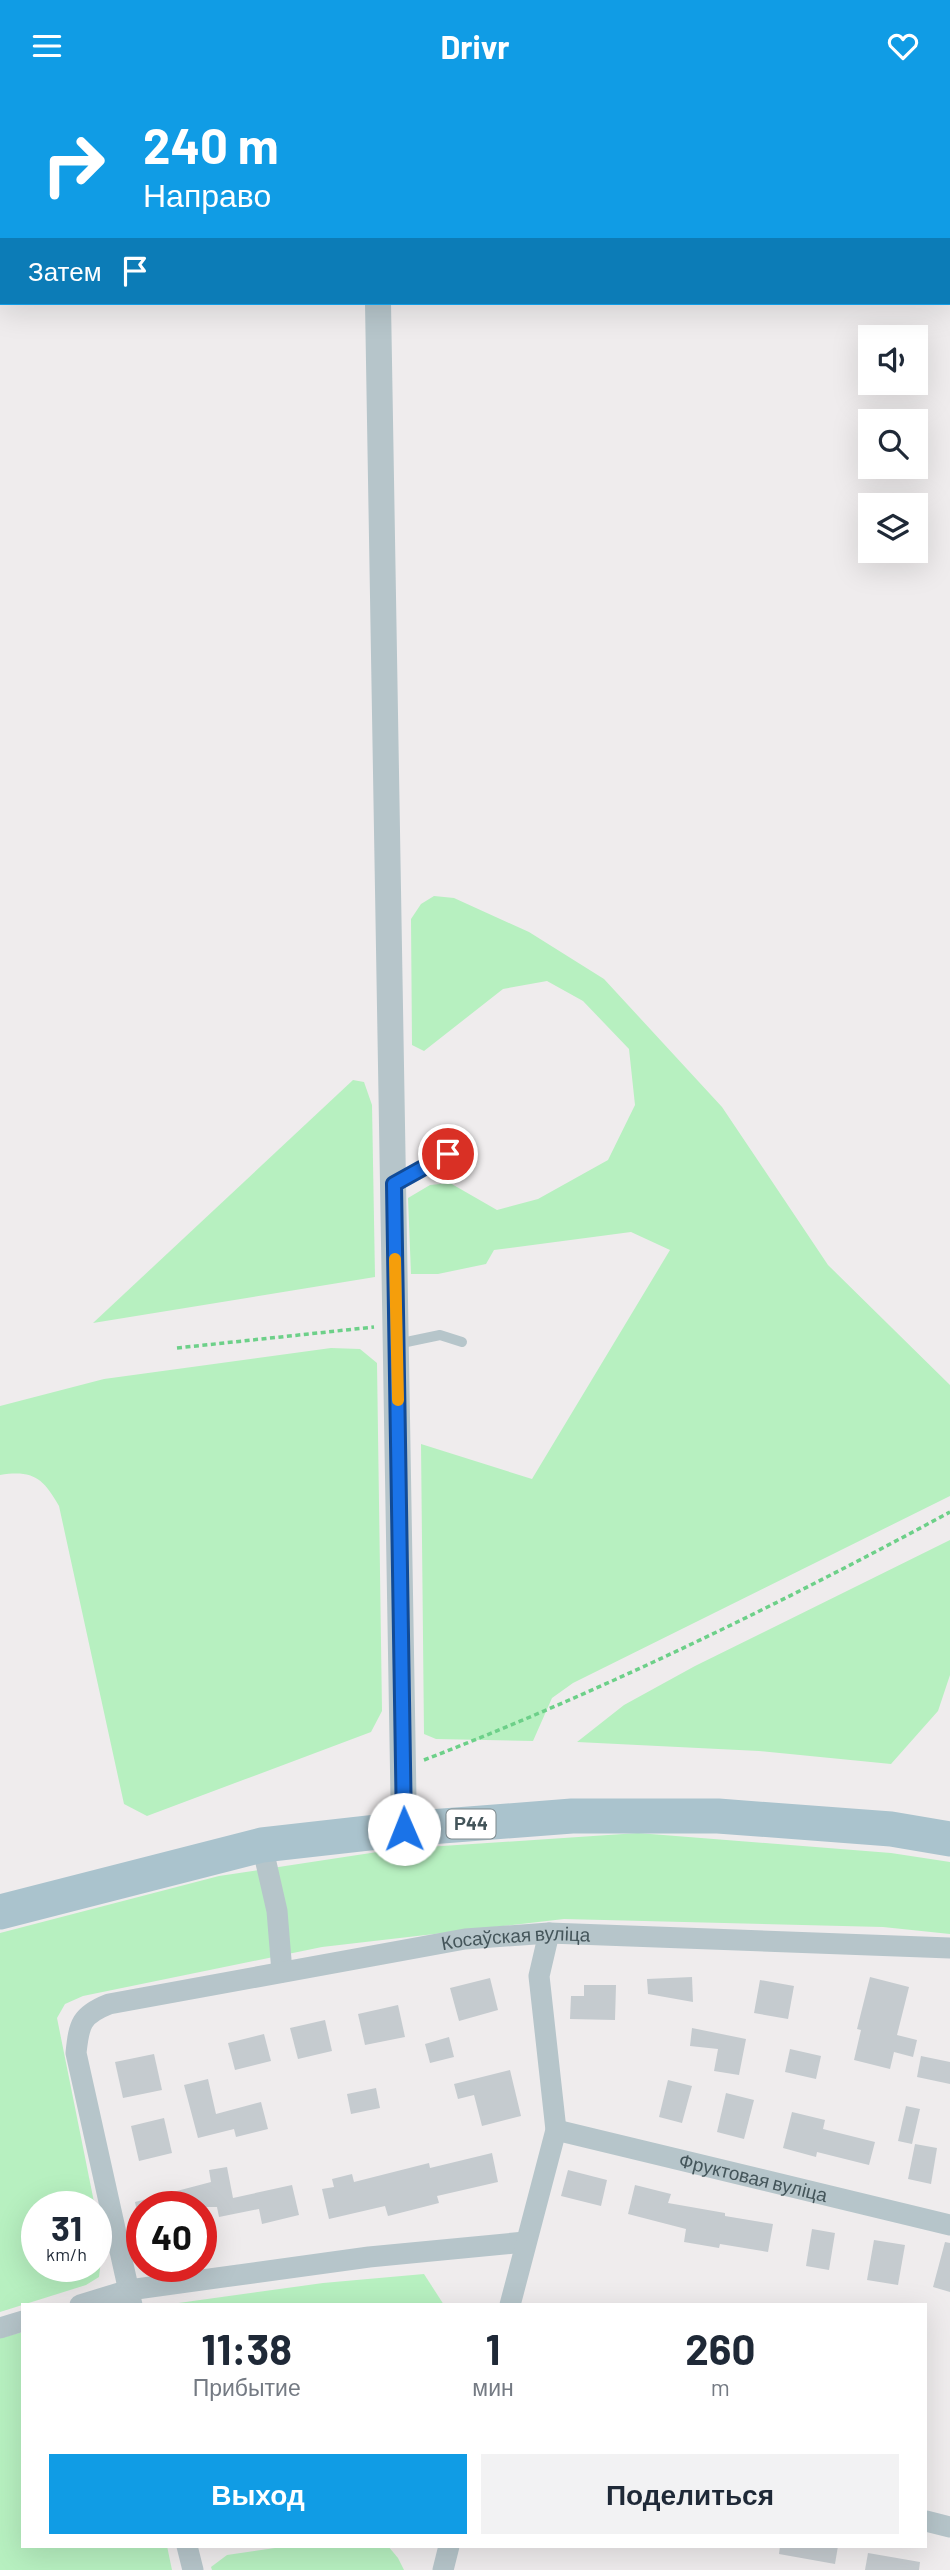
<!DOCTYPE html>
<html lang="ru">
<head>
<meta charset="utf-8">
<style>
  body { margin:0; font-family:Barlow,sans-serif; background:#f2f2f3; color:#1f2937; height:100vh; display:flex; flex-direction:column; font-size:26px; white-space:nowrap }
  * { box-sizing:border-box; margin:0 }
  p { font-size:23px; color:#747a83 }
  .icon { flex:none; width:38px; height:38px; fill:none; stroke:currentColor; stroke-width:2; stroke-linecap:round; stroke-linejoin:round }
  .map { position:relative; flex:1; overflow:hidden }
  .details { position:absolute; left:21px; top:2212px; width:906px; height:245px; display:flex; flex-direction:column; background:#fff; border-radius:0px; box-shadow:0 7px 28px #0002 }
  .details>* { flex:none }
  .hud { position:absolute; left:0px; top:0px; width:950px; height:214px; box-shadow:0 7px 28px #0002; background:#109ce5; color:#fff; overflow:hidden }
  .controls { position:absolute; left:858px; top:234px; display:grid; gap:14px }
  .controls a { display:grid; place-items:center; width:70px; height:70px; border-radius:0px; background:#fff; box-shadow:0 7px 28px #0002; font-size:35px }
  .speed { position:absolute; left:21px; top:2100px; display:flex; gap:14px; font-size:35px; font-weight:700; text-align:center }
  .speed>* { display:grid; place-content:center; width:91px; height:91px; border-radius:50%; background:#fff; box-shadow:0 7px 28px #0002; line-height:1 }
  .speed small { font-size:18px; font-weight:400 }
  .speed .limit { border:10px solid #d22; background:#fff; color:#111 }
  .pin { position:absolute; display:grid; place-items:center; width:60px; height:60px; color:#fff; margin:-30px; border:4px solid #fff; border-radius:50%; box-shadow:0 2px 7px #0007 }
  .me { position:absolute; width:77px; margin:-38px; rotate:359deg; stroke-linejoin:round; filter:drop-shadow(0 0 5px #0008) }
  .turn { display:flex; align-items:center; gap:24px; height:147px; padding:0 28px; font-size:32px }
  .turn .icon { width:91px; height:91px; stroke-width:2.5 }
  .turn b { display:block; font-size:49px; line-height:60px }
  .then { display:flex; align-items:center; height:66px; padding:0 28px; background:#0003; gap:14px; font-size:26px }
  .eta { display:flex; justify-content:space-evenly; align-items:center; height:119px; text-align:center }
  .eta b { font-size:42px; font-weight:700; line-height:49px }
  .cta { display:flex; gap:14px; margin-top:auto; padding:14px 28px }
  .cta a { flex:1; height:80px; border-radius:0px; background:#109ce5; color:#fff; font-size:28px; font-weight:700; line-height:80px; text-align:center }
  .cta a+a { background:#f2f2f3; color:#1f2937 }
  header { display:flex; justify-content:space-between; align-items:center; height:91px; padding:0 28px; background:#109ce5; color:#fff; font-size:32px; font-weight:700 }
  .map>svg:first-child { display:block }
  .green { fill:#b7f0c0 }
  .building { fill:#c5cbcf }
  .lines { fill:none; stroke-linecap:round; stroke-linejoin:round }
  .path { stroke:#6dd089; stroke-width:3.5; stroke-dasharray:5 3.5; stroke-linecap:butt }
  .service { stroke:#b6c5ca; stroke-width:10 }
  .minor { stroke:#b6c5ca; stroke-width:21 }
  .tertiary { stroke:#b6c5ca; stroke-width:26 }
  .primary { stroke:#aac3cd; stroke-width:35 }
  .route-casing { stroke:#114b97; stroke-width:18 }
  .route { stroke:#1a73e8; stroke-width:12 }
  .slow { stroke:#f59e0b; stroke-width:12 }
  .labels { text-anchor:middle; stroke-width:6; stroke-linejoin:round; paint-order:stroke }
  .shield { fill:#fff; stroke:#7c888c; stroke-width:2 }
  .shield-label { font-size:18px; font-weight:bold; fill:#44555a }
  .street-label { font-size:19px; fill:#44555a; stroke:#fff }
</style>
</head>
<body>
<header><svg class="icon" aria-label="menu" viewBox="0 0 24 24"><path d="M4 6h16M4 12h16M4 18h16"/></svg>Drivr<svg class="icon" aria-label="heart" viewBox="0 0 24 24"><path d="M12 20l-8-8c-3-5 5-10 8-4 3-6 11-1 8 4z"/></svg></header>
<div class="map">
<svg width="950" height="2479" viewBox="0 0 950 2479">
  <rect width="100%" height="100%" fill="#efeced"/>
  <g class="green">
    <polygon points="434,805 454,807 529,841 604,888 722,1016 828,1174 950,1294 950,1405 573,1592 552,1607 533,1650 436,1648 424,1643 421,1353 532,1388 670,1159 631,1141 494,1159 486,1173 438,1183 411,1183 408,1107 430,1094 450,1092 497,1119 538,1108 608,1069 635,1014 629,958 583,910 547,890 503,898 424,960 412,954 411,828 421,813"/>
    <polygon points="353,989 364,991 372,1014 375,1186 93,1232"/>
    <path d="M331,1257L360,1258L377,1272L382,1620L371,1641L147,1725L124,1713L59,1415C43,1387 33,1379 0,1384V1315L104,1288Z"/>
    <polygon points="950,1449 950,1584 938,1620 891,1673 759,1660 577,1651 624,1614 695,1575"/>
    <polygon points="638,1742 891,1762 950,1771 950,1843 883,1836 564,1828 322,1856 83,1905 65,1913 57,1927 95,2116 37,2116 37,2175 96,2175 96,2119 103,2153 99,2186 86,2194 0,2221 0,1842 219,1785 397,1758"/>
    <polygon points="424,2183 444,2214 164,2214 323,2192"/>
    <polygon points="23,2241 23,2455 167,2455 172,2479 0,2479 0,2247"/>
    <polygon points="289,2455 388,2455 398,2467 404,2479 212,2479 211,2476 227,2464"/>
  </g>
  <g class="building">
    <polygon points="692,1886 693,1911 648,1903 647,1888"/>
    <polygon points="870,1886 909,1896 897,1944 917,1949 913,1966 894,1961 890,1978 854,1969 861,1939 857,1938"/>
    <polygon points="490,1887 498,1919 459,1930 450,1897"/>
    <polygon points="760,1889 794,1895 788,1928 754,1922"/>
    <polygon points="584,1894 616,1894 615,1929 570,1928 571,1905 584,1905"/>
    <polygon points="398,1914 405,1946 365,1954 358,1923"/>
    <polygon points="325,1929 332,1960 298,1968 290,1937"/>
    <polygon points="692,1937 746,1948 739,1984 714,1980 718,1958 690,1955"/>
    <polygon points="264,1943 271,1970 235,1979 228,1952"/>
    <polygon points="449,1946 454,1966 430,1972 425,1953"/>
    <polygon points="790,1958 821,1965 816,1988 785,1981"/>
    <polygon points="154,1963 162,1999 123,2007 115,1971"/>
    <polygon points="921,1965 950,1971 950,1993 917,1986"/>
    <polygon points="510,1979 521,2025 482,2035 474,2004 458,2008 454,1993"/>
    <polygon points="208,1988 216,2023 261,2011 268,2038 236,2046 234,2038 198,2047 184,1994"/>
    <polygon points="668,1989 692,1995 682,2032 659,2026"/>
    <polygon points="376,1997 380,2017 351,2023 347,2003"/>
    <polygon points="726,2002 754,2009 744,2048 717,2041"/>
    <polygon points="906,2015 920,2018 912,2053 898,2050"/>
    <polygon points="792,2021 825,2029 823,2038 875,2051 869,2074 817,2061 816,2066 783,2057"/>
    <polygon points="164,2027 172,2062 139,2070 131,2035"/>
    <polygon points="915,2053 937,2057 931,2093 908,2088"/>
    <polygon points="492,2062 498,2091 437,2105 439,2112 388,2125 385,2115 329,2128 322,2098 334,2096 332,2088 352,2083 354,2091 429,2072 430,2077"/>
    <polygon points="227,2076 233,2107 292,2094 299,2124 262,2133 259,2118 219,2126 217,2116 136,2116 135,2111 211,2091 209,2079"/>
    <polygon points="568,2079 607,2089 601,2115 561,2105"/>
    <polygon points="635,2094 671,2103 668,2112 725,2122 725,2125 773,2133 768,2161 720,2153 719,2157 684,2151 686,2138 628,2123"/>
    <polygon points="812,2138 835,2142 829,2179 806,2175"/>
    <polygon points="874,2149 905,2154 898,2194 867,2189"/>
    <polygon points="945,2151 950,2152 950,2201 933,2196"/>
    <polygon points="780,2455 838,2455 835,2473 779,2463"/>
    <polygon points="868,2462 920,2471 919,2479 865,2479"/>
  </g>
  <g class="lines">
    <g class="path">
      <polyline points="177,1257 374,1236"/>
      <path d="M424,1669C605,1599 780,1513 950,1421"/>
    </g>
    <g class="service">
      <polyline points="396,1091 466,1054"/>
      <polyline points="397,1253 440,1244 462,1251"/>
    </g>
    <g class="minor">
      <polyline points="570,2 571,0"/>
      <polyline points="898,2 899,0"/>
      <polyline points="262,1754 277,1820 282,1881"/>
      <path id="s1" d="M556,2039L950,2134"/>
      <polyline points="80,2214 129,2199 369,2166 525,2151"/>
      <path id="s2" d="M132,2214L76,1962C79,1933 81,1924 109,1913L465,1848L549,1842L950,1857"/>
      <polyline points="510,2214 556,2039 539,1885 549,1842"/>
      <polyline points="0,2237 23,2230"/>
      <polyline points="926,2430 950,2436"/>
      <polyline points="187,2455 193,2479"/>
      <polyline points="443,2479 449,2455"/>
    </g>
    <g class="tertiary">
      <polyline points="375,0 375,2"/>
      <polyline points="516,0 521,2"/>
      <polyline points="948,172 950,172"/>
      <polyline points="378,212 404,1738"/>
    </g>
    <polyline class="primary" points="0,1821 262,1754 404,1738 572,1725 718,1725 891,1738 950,1748"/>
  </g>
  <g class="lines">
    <g class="route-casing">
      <polyline id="route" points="404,1738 394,1093 448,1063"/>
    </g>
    <use href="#route" class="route"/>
    <polyline class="slow" points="395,1168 398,1309"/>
  </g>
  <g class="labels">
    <rect class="shield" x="446.5" y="1718.5" width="49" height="29" rx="5"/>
    <g class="shield-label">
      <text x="471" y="1739">Р44</text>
    </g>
    <g class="street-label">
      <text dy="7" stroke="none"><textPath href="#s2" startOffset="735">Косаўская вуліца</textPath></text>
      <text dy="7" stroke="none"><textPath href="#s1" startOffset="203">Фруктовая вуліца</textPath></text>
    </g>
  </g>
</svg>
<div class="controls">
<a><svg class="icon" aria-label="sound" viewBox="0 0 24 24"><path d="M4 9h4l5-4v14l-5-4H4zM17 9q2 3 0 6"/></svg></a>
<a><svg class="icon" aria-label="search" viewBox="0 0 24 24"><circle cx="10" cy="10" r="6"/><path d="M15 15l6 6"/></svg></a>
<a><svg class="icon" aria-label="layers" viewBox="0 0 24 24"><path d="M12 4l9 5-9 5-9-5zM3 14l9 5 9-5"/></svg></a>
</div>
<div class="speed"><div>31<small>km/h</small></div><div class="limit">40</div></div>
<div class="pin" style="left:448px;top:1063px;background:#d93025"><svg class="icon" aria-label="arrive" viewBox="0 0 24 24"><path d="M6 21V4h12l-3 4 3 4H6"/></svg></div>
<svg class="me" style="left:404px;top:1738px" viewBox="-20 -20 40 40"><circle r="19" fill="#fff"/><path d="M0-13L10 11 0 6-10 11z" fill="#1a73e8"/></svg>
<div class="hud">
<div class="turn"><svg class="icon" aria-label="right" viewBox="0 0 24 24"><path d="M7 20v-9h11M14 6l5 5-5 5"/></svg><div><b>240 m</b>Направо</div></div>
<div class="then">Затем<svg class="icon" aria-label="arrive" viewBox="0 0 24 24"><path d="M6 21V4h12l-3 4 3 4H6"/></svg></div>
</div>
<section class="details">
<div class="eta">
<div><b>11:38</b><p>Прибытие</p></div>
<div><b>1</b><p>мин</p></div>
<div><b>260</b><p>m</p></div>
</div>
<div class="cta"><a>Выход</a><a>Поделиться</a></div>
</section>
</div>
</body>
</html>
